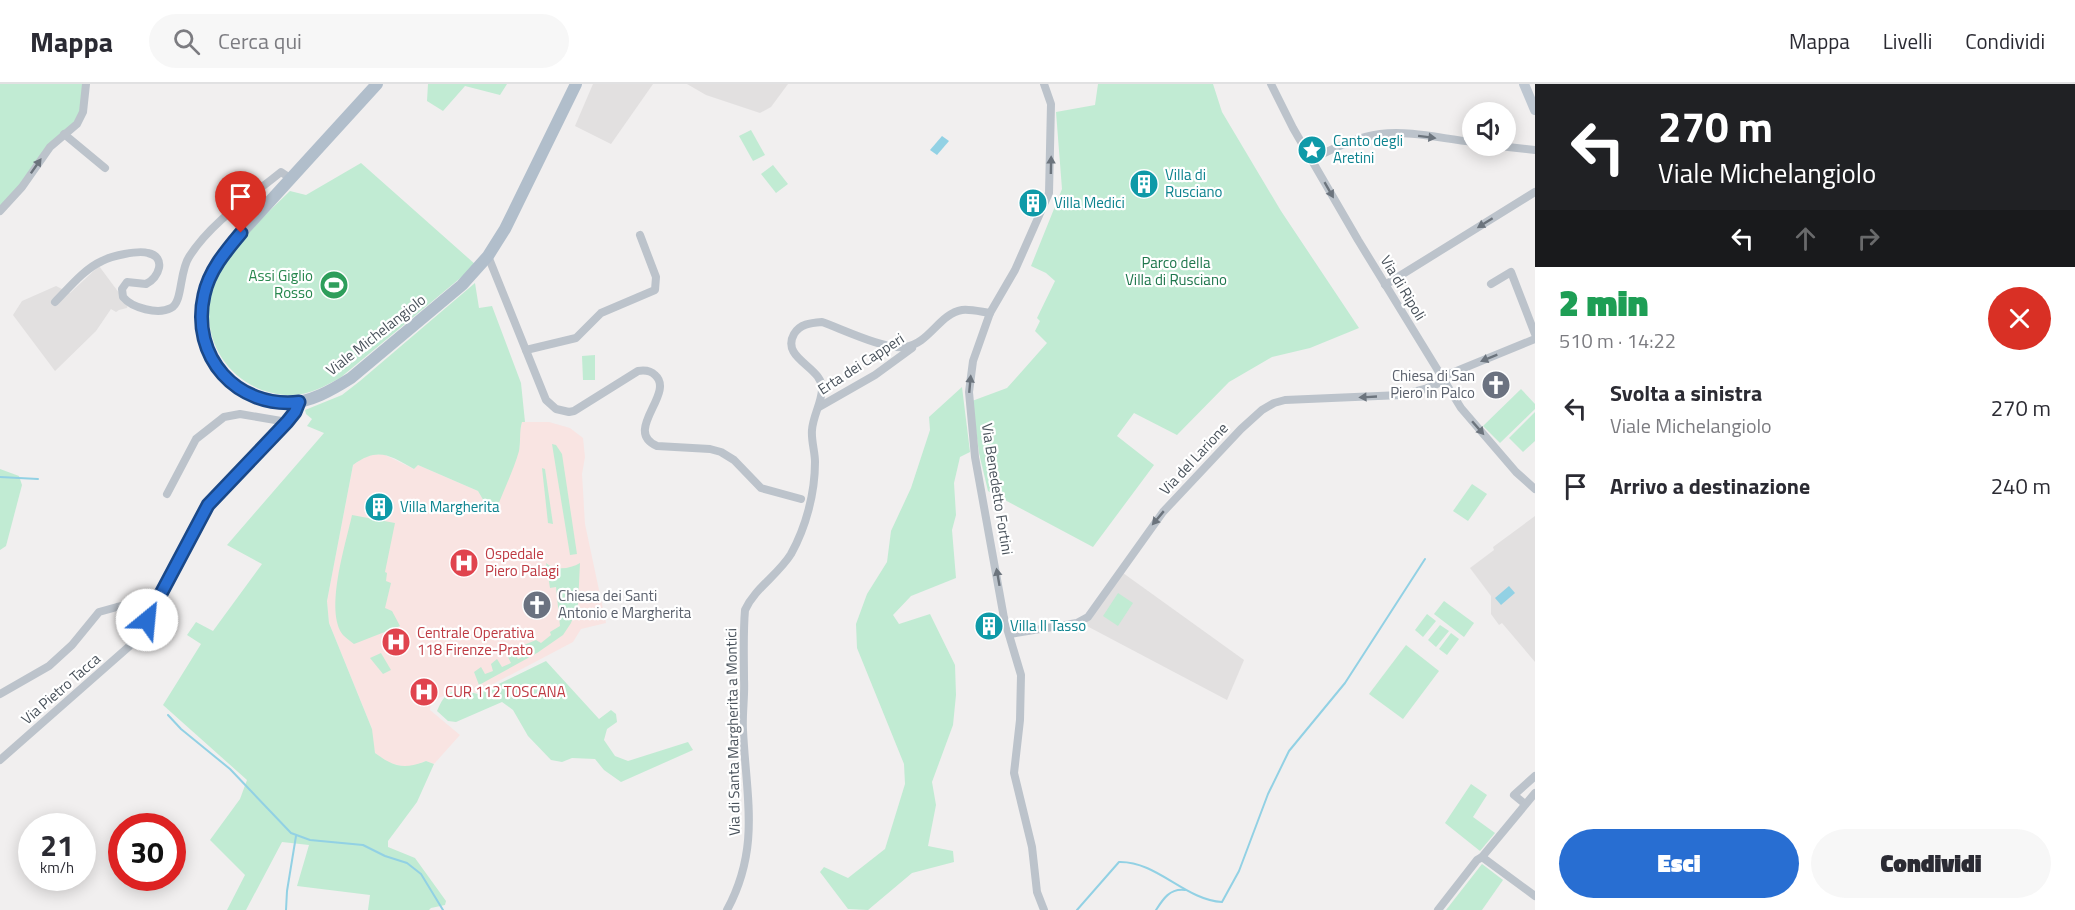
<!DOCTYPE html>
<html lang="it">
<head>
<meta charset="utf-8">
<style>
  body { margin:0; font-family:"Titillium Web",sans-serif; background:#f7f7f7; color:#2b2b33; height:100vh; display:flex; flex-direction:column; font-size:22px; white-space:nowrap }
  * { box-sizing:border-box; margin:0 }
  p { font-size:20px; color:#7c7c81 }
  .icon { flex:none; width:33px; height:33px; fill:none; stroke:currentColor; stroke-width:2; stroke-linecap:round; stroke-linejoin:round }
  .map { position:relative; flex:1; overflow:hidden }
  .side { display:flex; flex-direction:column; background:#fff; width:540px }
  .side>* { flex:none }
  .banner { background:#202124; color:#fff; overflow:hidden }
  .controls { position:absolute; left:1462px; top:18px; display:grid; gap:12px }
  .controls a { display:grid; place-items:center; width:54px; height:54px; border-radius:50%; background:#fff; box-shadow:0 3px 15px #0003; font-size:30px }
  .speed { position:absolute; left:18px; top:729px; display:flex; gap:12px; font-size:30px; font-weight:700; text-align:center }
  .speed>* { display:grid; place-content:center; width:78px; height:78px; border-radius:50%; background:#fff; box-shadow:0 3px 15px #0003; line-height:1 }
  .speed small { font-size:15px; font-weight:400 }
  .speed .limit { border:9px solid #d22; background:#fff; color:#111 }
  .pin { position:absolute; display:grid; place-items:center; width:51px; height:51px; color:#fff; margin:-62px -26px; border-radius:50% 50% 50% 0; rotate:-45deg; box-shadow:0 0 6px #0007 }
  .pin .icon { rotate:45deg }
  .me { position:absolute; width:66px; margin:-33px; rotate:28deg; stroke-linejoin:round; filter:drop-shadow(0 0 4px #0008) }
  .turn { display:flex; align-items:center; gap:21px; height:126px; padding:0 24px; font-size:27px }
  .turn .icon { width:78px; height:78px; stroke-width:2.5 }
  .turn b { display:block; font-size:42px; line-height:51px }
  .lanes { display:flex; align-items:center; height:57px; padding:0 24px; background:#0003; justify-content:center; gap:30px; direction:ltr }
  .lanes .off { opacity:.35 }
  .round { display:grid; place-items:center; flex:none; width:63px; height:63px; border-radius:32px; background:#f7f7f7 }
  .overview { display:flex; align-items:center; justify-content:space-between; height:102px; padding:0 24px }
  h1 { font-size:36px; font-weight:800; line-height:45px; color:#1e9e55 }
  .primary-button { display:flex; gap:12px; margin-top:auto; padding:12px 24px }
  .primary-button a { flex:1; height:69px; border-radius:36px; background:#286ed2; color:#fff; font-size:24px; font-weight:800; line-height:69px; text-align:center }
  .primary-button a+a { background:#f7f7f7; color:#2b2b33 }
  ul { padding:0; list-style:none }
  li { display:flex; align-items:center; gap:18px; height:78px; padding:0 24px }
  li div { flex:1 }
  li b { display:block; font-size:22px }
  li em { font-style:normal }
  header { display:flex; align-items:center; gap:36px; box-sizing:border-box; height:84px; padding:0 30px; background:#fff; border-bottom:2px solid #e1e1e2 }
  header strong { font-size:28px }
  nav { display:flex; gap:33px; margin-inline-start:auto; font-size:21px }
  .search { width:420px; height:54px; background:#f7f7f7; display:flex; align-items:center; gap:15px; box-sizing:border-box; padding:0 21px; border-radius:33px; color:#7c7c81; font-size:22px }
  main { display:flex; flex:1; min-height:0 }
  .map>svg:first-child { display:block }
  .education { fill:#e2e0e0 }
  .medical { fill:#f9e4e2 }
  .green { fill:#c1ebd3 }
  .water { fill:#92d1e4 }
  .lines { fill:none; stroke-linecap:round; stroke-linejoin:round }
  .stream { stroke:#92d1e4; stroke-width:2 }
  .street { stroke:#bcc3cb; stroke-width:8 }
  .secondary { stroke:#bec7d1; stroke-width:10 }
  .primary { stroke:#b1becb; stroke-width:12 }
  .oneway { fill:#6c747d }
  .route-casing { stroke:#1a4888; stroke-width:15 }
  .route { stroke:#286ed2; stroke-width:10 }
  .labels { text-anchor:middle; stroke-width:4.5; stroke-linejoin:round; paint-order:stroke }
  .culture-label { font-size:15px; fill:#0d838f; stroke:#fff; text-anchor:start }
  .park-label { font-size:15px; fill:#1f774d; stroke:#fff }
  .leisure-label { font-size:15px; fill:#27864d; stroke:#fff; text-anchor:end }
  .street-label { font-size:15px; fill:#49525b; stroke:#fff }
  .worship-label { font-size:15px; fill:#5b616d; stroke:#fff; text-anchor:end }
  .health-label { font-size:15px; fill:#be3a42; stroke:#fff; text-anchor:start }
</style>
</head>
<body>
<header>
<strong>Mappa</strong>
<div class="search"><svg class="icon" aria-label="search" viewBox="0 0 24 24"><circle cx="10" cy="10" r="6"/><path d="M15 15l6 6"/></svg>Cerca qui</div>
<nav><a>Mappa</a><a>Livelli</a><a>Condividi</a></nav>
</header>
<main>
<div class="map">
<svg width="1535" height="826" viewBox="0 0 1535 826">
  <rect width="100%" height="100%" fill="#f1efef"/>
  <g class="education">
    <polygon points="593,0 653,0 611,60 575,42"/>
    <polygon points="687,0 788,0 771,23 760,29 706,11"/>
    <polygon points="99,182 128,221 127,224 119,226 116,228 111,225 96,247 55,287 13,231 22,217 56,202 70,209"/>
    <polygon points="1535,432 1535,578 1502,539 1499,541 1491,530 1491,512 1470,484 1494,466 1493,463"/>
    <polygon points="1123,489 1244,576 1227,616 1085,541"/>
  </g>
  <polygon class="medical" points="522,338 549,338 570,344 583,354 585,373 582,390 585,440 606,539 581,545 573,558 476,609 460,604 431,618 430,626 460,651 434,680 426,677 410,684 389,679 375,669 371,649 372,645 329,539 327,517 353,381 366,371 383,370 414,385 418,381 478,407 485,419 510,388 520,362 519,350"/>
  <g class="green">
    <polygon points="0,0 85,0 79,33 70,43 48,61 30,88 0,126"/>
    <polygon points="428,0 507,0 500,11 465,2 443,27 427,17"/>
    <polygon points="1098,0 1213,0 1222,28 1281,127 1359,244 1310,264 1272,273 1229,298 1177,351 1134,329 1117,352 1154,381 1093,463 988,407 979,369 972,317 1007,304 1047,259 1035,247 1040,237 1037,234 1055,197 1046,189 1031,182 1062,105 1056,28 1095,21"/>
    <polygon points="751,46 765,71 753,77 739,52"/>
    <path d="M361,79L476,181L340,294C325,302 309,311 292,311C238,312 197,261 212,208C224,169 261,135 290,107L306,111Z"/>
    <polygon points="773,81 788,100 776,109 761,90"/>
    <path d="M475,199L479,224L492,222L521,299L525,338H522C519,348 521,357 519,367C514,385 505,403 498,421L485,419L478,407L418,381L414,385C389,371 378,363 353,381L327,517L329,539L372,645L375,669C394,683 404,686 426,677L434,680L417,718L388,757V763L415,774L446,817L445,821L431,824L429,826H368L370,811L297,802L309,761L282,758L246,826H227L245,791L210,756L240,715L247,696L163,621L201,560L187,551L196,538L213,547L262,480L227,461L324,349L307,342L312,335L306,330L305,326L342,311L360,297Z"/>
    <polygon points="595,271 595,296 583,296 582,272"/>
    <polygon points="962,303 970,368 960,373 954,399 956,431 952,446 956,494 911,512 893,531 899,540 930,530 955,581 956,611 953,641 932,698 936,721 928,762 953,767 954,778 912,789 868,826 848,825 820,788 824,783 848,794 885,765 905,700 904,680 857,564 856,540 867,510 887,478 891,447 911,404 930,346 929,333"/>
    <polygon points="1521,305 1535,320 1535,325 1500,359 1483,342"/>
    <polygon points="1535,328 1535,357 1523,368 1509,354"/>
    <polygon points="552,360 556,361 562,370 577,470 570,471"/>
    <polygon points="542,384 545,385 553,440 548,439"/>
    <polygon points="0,385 19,392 22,401 6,462 0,466"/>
    <polygon points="1472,400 1487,410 1468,437 1453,427"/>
    <path d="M352,431L395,439L385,488L387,489L386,497L391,499L385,524L392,527L400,542L354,560C350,557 346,554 343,551C324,527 346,459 352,431Z"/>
    <path d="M546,479C555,487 570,485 580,479L578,520L571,539L563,551L537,569L479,601L474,588L481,583L485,590L493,587L491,580L497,575L502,583L511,579L507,571L513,567L518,575L526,571L524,561L536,556L541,559L551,551L550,548L560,542L556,503L550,504Z"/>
    <polygon points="1118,509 1133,519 1118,542 1103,532"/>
    <polygon points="1444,517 1474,539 1464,553 1434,530"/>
    <polygon points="1427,530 1436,537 1423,553 1415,546"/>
    <polygon points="1440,541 1449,547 1436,563 1428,556"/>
    <polygon points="1451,549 1459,555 1447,571 1439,565"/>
    <polygon points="1406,561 1439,587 1403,635 1369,610"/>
    <polygon points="381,569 391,586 383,590 370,574"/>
    <path d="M546,577L599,635L611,626L616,630L617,638L607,645L604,656L615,672L628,677L688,658L693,666L621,698L604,686L595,675L572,674L562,678L551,676L528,652L513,626L502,618L456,638L448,637L437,627C446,604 456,604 478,610Z"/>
    <polygon points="1471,700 1487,711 1473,733 1495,749 1480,767 1445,739"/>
    <polygon points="1482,780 1503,796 1482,826 1446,826"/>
  </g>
  <g class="water">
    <polygon points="942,52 949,57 937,71 930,66"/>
    <polygon points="1509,502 1515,509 1501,521 1495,514"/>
  </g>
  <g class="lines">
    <g class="stream">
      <polyline points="0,393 38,395"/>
      <polyline points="168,631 181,645 230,685 291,749 310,756 363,761 385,772 407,779 421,790 443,826"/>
      <polyline points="286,826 287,807 296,752"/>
      <path d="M1077,826L1119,778C1157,777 1185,816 1222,818L1239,787L1268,710L1289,667L1345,599L1425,475"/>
      <path d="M1156,826C1163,815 1170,804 1185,806"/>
    </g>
    <g class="street">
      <polyline points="1271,0 1293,44 1358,156 1461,324 1516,388 1535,405"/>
      <polyline points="64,50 105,84"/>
      <polyline points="1499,62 1535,66"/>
      <path d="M1311,76C1333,64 1356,53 1380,50C1410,46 1443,55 1473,58"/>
      <polyline points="0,127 22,103 50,63 77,40 83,28 86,0"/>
      <path d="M488,172L546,316L556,325L569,328L574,327L638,287C644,286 650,286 655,291C676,309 622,347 657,362L710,365L721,368L734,376L761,404L801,415"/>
      <polyline points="1491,200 1511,188 1535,250"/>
      <polyline points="1385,201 1535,108"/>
      <path d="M55,218C69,204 84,185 102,177C111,172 138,166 148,169C167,173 159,194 146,200L127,198L122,205L123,213C132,224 158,231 171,224C183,218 179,188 189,173C211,138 249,114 281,88L290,94"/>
      <polyline points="526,266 576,254 601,229 655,206 656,193 640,151"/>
      <polyline points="1442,293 1535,255"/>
      <polyline points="819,323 875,291 912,264"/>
      <polyline points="167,410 196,355 224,333 240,330 287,338"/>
      <polyline points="1010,550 1077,539 1088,533 1163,428 1241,345 1262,326 1274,319 1285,316 1401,311 1425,305 1444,297"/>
      <polyline points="0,610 49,582 72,561 99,528 117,523 144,518 156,519"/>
      <polyline points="0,676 133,559 209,421 287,338 295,328 299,318"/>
      <polyline points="1525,720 1514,711 1535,692"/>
      <polyline points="1482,773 1535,812"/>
      <path d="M727,826C761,763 746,712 743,646C742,629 745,612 744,595C744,572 743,550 745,526C755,504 778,491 791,470C806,443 815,409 815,378C815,368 811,356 812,346C813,332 821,320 822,306C824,283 780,275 794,250C800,240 810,239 822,238C842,245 885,266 905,263C929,260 939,230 962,226C971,225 982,228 990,229"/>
      <polyline points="1044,826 1037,808 1032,763 1014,689 1020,636 1021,591 1004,534 975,373 969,308 973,277 990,229 1015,186 1049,109 1051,20 1044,0"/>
      <polyline points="1438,826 1477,776 1482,773 1535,709"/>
    </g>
    <polyline class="secondary" points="1524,0 1535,26"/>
    <path class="primary" d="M377,0L241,149C226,167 212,184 205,207C188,261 230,320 287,319C310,319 332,306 351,294L462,201L488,172L505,145L576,0"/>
  </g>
  <defs><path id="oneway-solid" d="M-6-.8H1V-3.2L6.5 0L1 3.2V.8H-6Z" transform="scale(1.5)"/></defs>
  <g class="oneway">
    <use href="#oneway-solid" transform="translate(1427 53) rotate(7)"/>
    <use href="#oneway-solid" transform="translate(1051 81) rotate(-89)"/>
    <use href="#oneway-solid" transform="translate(36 82) rotate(-55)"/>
    <use href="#oneway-solid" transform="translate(1329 106) rotate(60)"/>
    <use href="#oneway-solid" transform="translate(1485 139) rotate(148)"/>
    <use href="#oneway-solid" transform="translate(1489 274) rotate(158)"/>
    <use href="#oneway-solid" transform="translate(970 300) rotate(-85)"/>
    <use href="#oneway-solid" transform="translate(1368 313) rotate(177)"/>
    <use href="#oneway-solid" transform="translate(1478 344) rotate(49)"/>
    <use href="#oneway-solid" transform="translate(1158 434) rotate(130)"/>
    <use href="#oneway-solid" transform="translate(998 493) rotate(-100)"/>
  </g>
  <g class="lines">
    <g class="route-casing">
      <path id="route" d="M147,536L208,421L287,338L295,328L299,318C237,325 190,273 204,211C209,187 225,168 241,149"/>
    </g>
    <use href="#route" class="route"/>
  </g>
  <defs>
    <g id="sight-disc" transform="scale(1.5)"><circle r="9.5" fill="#0f9aa8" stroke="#fff"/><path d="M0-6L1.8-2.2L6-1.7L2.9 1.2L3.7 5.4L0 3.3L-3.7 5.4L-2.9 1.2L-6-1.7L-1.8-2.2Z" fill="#fff"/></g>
    <g id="building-disc" transform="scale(1.5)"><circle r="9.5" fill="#0f9aa8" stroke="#fff"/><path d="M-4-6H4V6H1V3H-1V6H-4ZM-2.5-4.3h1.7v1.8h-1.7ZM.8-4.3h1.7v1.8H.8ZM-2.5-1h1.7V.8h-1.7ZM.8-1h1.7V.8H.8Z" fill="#fff"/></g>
    <g id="stadium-disc" transform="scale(1.5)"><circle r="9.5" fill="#2e9e5b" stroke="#fff"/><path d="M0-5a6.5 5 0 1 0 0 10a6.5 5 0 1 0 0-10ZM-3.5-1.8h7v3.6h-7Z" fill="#fff"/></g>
    <g id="church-disc" transform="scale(1.5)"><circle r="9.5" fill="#6b7280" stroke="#fff"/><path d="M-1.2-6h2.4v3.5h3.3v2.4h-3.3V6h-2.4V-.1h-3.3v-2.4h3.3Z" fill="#fff"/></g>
    <g id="hospital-disc" transform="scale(1.5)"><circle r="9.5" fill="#e0444e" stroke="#fff"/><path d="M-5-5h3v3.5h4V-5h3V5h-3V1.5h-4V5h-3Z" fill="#fff"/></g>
  </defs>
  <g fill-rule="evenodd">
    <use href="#sight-disc" x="1312" y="66"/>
    <use href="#building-disc" x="1144" y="100"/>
    <use href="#building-disc" x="1033" y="119"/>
    <use href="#stadium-disc" x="334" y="201"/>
    <use href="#church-disc" x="1496" y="301"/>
    <use href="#building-disc" x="379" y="423"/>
    <use href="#hospital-disc" x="464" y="479"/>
    <use href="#church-disc" x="537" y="521"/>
    <use href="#building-disc" x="989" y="542"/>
    <use href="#hospital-disc" x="396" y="558"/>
    <use href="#hospital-disc" x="424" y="608"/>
  </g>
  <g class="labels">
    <g class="culture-label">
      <text x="1333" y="62">Canto degli<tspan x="1333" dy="17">Aretini</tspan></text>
      <text x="1165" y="96">Villa di<tspan x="1165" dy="17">Rusciano</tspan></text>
      <text x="1054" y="124">Villa Medici</text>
      <text x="400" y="428">Villa Margherita</text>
      <text x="1010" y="547">Villa Il Tasso</text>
    </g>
    <g class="park-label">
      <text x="1176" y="184">Parco della<tspan x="1176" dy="17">Villa di Rusciano</tspan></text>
    </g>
    <g class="leisure-label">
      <text x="313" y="197">Assi Giglio<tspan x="313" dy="17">Rosso</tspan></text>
    </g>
    <g class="street-label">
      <text transform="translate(1403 204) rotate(59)" y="5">Via di Ripoli</text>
      <text transform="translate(376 251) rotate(-38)" y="5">Viale Michelangiolo</text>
      <text transform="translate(861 280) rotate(-33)" y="5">Erta dei Capperi</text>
      <text transform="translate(1194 375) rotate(-47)" y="5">Via del Larione</text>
      <text transform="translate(997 405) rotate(81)" y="5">Via Benedetto Fortini</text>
      <text transform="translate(61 605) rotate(-41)" y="5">Via Pietro Tacca</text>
      <text transform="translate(733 648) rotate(-91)" y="5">Via di Santa Margherita a Montici</text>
    </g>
    <g class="worship-label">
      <text x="1475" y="297">Chiesa di San<tspan x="1475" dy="17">Piero in Palco</tspan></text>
      <text x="558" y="517" text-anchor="start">Chiesa dei Santi<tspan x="558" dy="17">Antonio e Margherita</tspan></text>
    </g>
    <g class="health-label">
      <text x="485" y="475">Ospedale<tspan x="485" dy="17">Piero Palagi</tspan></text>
      <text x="417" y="554">Centrale Operativa<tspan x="417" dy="17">118 Firenze-Prato</tspan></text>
      <text x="445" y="613">CUR 112 TOSCANA</text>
    </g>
  </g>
</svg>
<div class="controls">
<a><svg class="icon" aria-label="sound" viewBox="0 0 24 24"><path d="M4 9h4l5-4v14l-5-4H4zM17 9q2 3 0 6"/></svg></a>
</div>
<div class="speed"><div>21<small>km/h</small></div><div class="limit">30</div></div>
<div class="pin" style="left:241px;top:149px;background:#d93025"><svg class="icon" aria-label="arrive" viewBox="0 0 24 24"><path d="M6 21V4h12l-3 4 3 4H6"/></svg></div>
<svg class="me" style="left:147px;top:536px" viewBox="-20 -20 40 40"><circle r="19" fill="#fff"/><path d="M0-13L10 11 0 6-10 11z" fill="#286ed2"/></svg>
</div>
<section class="side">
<div class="banner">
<div class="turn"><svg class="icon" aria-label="left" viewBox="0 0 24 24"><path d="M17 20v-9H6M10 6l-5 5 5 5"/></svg><div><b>270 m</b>Viale Michelangiolo</div></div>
<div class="lanes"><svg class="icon" aria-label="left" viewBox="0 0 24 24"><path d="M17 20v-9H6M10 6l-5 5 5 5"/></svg><svg class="icon off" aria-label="ahead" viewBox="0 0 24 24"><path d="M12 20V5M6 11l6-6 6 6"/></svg><svg class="icon off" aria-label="right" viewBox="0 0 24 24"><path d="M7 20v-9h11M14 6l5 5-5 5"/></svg></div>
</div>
<div class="overview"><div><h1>2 min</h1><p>510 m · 14:22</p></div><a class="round" style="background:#d93025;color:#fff"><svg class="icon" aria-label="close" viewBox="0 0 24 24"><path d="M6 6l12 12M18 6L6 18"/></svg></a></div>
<ul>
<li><svg class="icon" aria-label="left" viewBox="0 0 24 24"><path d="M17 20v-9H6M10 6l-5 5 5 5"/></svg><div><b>Svolta a sinistra</b><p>Viale Michelangiolo</p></div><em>270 m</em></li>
<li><svg class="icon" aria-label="arrive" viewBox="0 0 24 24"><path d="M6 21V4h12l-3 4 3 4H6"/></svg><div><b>Arrivo a destinazione</b></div><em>240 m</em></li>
</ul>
<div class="primary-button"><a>Esci</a><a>Condividi</a></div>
</section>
</main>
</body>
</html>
